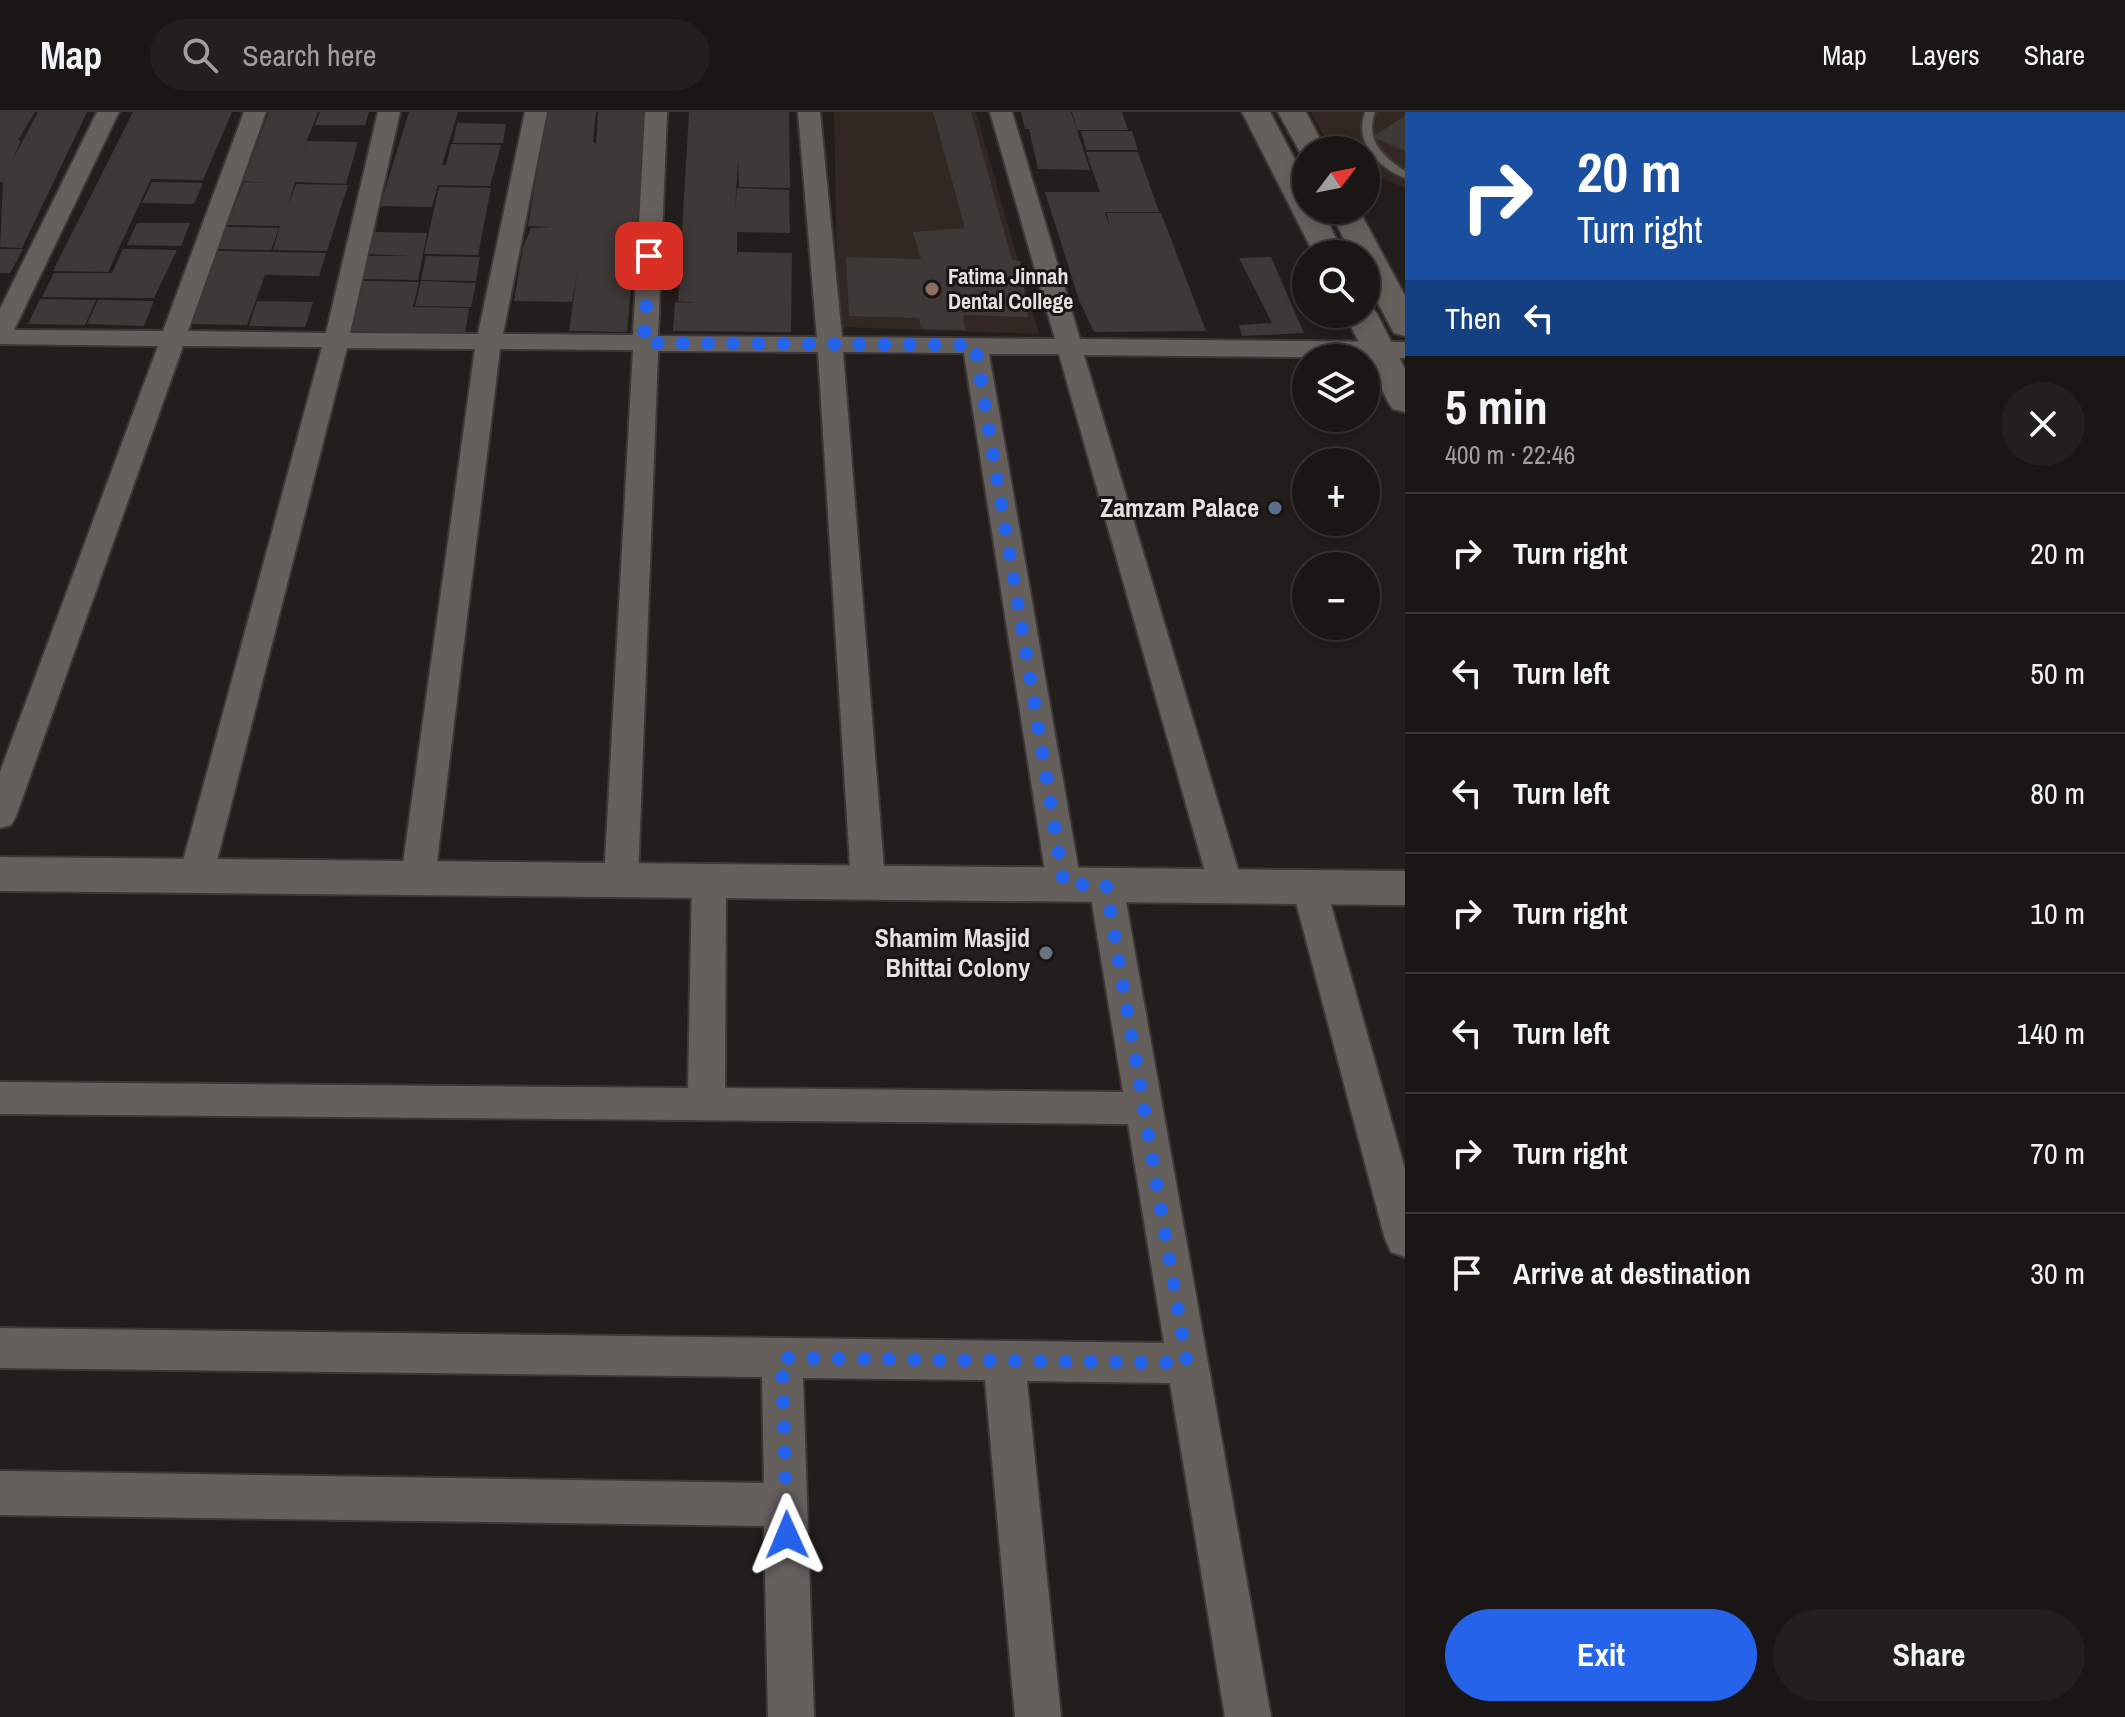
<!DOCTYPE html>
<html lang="en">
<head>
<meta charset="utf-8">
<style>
  body { margin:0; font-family:"Archivo Narrow",sans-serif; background:#231f1e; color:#f1f3f6; height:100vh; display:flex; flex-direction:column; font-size:30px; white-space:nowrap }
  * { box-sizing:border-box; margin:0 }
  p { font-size:26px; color:#9f9fa0 }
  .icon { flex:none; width:44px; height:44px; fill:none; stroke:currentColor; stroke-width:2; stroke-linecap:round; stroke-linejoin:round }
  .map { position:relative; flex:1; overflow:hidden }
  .details { display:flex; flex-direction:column; background:#1a1615; width:720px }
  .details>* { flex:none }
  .top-card { background:#1a4fa0; color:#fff; overflow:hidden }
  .needle { width:52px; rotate:58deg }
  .buttons { position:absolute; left:1292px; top:24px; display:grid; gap:16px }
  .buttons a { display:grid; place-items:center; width:88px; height:88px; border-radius:50%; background:#1a1615; box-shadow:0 4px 12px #0003,0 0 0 2px #383534; font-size:40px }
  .pin { position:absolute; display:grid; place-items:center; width:68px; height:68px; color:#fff; margin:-34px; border-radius:16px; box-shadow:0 4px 12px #0006 }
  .me { position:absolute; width:88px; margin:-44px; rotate:359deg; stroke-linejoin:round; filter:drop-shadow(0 0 6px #0008) }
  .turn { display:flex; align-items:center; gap:28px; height:168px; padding:0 40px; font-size:36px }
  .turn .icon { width:104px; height:104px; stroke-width:2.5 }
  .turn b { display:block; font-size:56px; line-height:68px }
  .then { display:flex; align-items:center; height:76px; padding:0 40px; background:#0003; gap:16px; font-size:30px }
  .round { display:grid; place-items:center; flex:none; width:84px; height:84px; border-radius:42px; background:#231f1e }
  .head { display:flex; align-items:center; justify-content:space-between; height:136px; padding:0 40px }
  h1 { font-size:48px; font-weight:800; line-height:60px }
  .button { display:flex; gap:16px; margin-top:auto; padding:16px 40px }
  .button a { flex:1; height:92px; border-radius:48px; background:#2563eb; color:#fff; font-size:32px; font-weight:800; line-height:92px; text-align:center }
  .button a+a { background:#231f1e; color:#f1f3f6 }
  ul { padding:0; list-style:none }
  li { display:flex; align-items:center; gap:24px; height:120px; padding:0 40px; border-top:2px solid #383534 }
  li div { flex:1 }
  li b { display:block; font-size:30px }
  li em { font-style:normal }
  header { display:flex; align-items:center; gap:48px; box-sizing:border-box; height:112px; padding:0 40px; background:#1a1615; border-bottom:2px solid #383534 }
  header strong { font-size:38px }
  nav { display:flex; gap:44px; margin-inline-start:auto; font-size:28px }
  .search { width:560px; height:72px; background:#231f1e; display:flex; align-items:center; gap:20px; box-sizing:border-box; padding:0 28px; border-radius:44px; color:#9f9fa0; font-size:30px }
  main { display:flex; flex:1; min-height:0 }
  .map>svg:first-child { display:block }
  .built { fill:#322722 }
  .building { fill:#3e3936 }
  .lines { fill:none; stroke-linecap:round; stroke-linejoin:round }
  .lane-casing { stroke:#3d3836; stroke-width:4 }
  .street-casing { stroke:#3d3836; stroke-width:4 }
  .secondary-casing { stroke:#3d3836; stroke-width:4 }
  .lane { fill:#66605d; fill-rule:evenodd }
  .street { fill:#66605d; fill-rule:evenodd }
  .secondary { fill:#66605d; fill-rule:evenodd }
  .route { stroke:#2563eb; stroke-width:14; stroke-dasharray:0 25.2 }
  .education-dot { fill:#8d6e63; stroke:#1a1513; stroke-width:3 }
  .service-dot { fill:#5c6f8a; stroke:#1a1513; stroke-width:3 }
  .worship-dot { fill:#6b7280; stroke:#1a1513; stroke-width:3 }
  .labels { text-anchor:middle; stroke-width:6; stroke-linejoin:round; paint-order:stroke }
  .far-poi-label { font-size:22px; font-weight:bold; fill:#e6e2e0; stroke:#1a1513; text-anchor:start }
  .poi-label { font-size:26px; font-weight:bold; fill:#e6e2e0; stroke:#1a1513; text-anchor:end }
</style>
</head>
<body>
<header>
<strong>Map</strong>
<div class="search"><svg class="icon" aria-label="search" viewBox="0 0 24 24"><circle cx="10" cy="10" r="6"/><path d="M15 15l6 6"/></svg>Search here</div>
<nav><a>Map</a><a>Layers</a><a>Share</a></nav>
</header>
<main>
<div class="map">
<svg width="1405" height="1605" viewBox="0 0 1405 1605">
  <rect width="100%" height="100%" fill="#231e1c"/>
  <g class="built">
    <polygon points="834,0 976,0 1039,222 838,215"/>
    <polygon points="1311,0 1405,0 1405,76 1366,59 1366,38 1331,38"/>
  </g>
  <g class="building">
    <polygon points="0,0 35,0 18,28 21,29 12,49 38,0 87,0 22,136 0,135 3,70 0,70"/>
    <polygon points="133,0 232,0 203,68 151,67 108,160 53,159"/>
    <polygon points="269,0 318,0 299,49 307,29 358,30 346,72 295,70 288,94 296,72 348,73 327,139 273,138 280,114 227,113 244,70 265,71 243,69"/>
    <polygon points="320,0 369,0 365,13 315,13"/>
    <polygon points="409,0 458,0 442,53 446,53 451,32 501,33 490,74 438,73 432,95 380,94"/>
    <polygon points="547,0 596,0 593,30 596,32 598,0 647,0 627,220 569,219 577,162 572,190 514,189 523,135 531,116 552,115 528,114"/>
    <polygon points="689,0 789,0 790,76 739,75 738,48 735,98 737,76 789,78 790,121 737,120 737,143 738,140 792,141 791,220 673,219 675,190 694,191 678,189"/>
    <polygon points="933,0 971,0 1012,148 1020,149 1028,205 963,203 965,218 921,217 919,206 849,204 846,145 921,147 913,120 965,116"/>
    <polygon points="1021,0 1071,0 1090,58 1038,57 1029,17 1025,17"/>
    <polygon points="1072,0 1122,0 1128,18 1077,18"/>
    <polygon points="1405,4 1405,39 1372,25"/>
    <polygon points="457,11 506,12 503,31 453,31"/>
    <polygon points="1081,19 1132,19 1138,38 1086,38"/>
    <polygon points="1086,40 1138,40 1159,100 1105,100 1110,116 1107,101 1161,101 1206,219 1094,220 1079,188 1045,80 1100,80"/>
    <polygon points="152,70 203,71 194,92 142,91"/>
    <polygon points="439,75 491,76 478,143 424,142"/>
    <polygon points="137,111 190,111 181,134 127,133"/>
    <polygon points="226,115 279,116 271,138 217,137"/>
    <polygon points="374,120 427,121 418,168 363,167 369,144 409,144 367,142"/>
    <polygon points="0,137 23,137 10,161 0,161"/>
    <polygon points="123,137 177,138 154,186 42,185 54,161 112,161"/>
    <polygon points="217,139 272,140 326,141 319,164 265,163 247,213 190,212"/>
    <polygon points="426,144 480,145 476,169 421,168"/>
    <polygon points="1271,145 1304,221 1242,224 1239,213 1272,211 1239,146"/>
    <polygon points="364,169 419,170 413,195 469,196 465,222 350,219"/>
    <polygon points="421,169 476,171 471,195 415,194"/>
    <polygon points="40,187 96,188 85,213 28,212"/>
    <polygon points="98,188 154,189 144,214 87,212"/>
    <polygon points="257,189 313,190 305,215 249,214"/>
  </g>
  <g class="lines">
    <g class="lane-casing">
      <path id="lane" d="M1365,0H1375C1365,28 1382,44 1405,59V66C1377,55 1354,30 1365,0Z"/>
    </g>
    <g class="street-casing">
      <g id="street">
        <polygon points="97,0 119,0 14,218 163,219 244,0 266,0 188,219 326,221 378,0 400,0 350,221 478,222 525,0 547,0 503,222 633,223 645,0 667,0 658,224 817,225 798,0 820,0 842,225 1055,227 990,0 1012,0 1080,227 1405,230 1405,246 1084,243 1243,774 1238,783 1226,787 1214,783 1209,774 1059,242 989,242 1081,772 1076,781 1064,785 1052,781 1047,772 964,241 843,240 885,770 880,779 868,783 856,779 851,770 818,240 658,239 638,768 633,777 621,781 609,777 604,768 633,238 500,237 435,766 430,775 418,779 406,775 401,766 475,237 347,236 213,764 208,773 196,777 184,773 179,764 322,235 183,234 16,704 11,713 0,716 0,660 158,234 0,232 0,197"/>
        <polygon points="709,756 721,760 726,769 725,976 1123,980 1089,773 1094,764 1106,760 1118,764 1123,773 1271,1605 1225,1605 1170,1271 1027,1269 1061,1605 1015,1605 985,1268 803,1266 814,1605 768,1605 764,1414 0,1403 0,1359 764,1371 762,1265 0,1256 0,1216 1164,1231 1128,1012 0,1002 0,970 688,976 692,769 697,760"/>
        <polygon points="1309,762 1321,766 1326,775 1405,1057 1405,1145 1391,1140 1385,1127 1292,775 1297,766"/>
      </g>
    </g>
    <g class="secondary-casing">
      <g id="secondary">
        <polygon points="1242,0 1270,0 1306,69 1306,98 1322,98 1344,142 1314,142"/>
        <polygon points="1278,0 1306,0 1326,38 1306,38 1306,45 1302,44"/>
        <polygon points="1329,98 1359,98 1405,184 1405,224 1394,221 1366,169 1366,142 1352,142"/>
        <polygon points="1366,194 1372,195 1377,202 1405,257 1405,300 1393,297 1388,290 1345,202 1366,202"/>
        <polygon points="0,745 1405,759 1405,793 0,779"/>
      </g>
    </g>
    <use href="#lane" class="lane"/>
    <use href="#street" class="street"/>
    <use href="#secondary" class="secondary"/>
  </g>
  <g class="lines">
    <polyline class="route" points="649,144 644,231 975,233 1064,772 1106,773 1187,1251 782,1246 787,1423"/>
  </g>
  <circle class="education-dot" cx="932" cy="177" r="8"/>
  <circle class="service-dot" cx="1275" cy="396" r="8"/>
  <circle class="worship-dot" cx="1046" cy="841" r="8"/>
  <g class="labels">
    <g class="far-poi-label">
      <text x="948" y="172">Fatima Jinnah<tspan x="948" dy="25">Dental College</tspan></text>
    </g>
    <g class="poi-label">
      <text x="1259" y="405">Zamzam Palace</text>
      <text x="1030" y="835">Shamim Masjid<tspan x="1030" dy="30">Bhittai Colony</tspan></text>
    </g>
  </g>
</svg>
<div class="buttons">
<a><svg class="needle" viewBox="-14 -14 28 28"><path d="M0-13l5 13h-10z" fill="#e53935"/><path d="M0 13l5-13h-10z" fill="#9f9fa0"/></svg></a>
<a><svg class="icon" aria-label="search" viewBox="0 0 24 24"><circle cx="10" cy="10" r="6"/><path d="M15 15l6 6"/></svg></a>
<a><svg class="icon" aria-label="layers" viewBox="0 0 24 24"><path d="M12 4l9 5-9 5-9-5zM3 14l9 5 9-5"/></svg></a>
<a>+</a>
<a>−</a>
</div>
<div class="pin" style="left:649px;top:144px;background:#d93025"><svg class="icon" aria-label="arrive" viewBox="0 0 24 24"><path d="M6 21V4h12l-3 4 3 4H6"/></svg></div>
<svg class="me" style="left:787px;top:1423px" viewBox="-20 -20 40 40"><path d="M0-17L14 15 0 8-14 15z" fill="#2563eb" stroke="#fff" stroke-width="4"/></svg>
</div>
<section class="details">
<div class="top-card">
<div class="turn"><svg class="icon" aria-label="right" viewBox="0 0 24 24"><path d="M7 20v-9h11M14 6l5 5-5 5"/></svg><div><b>20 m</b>Turn right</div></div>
<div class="then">Then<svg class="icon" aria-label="left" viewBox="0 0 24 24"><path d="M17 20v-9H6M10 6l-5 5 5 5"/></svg></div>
</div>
<div class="head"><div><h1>5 min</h1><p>400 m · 22:46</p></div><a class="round"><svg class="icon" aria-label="close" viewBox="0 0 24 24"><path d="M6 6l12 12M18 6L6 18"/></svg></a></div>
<ul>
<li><svg class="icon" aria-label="right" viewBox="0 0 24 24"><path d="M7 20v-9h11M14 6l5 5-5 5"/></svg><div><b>Turn right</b></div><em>20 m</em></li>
<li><svg class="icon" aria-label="left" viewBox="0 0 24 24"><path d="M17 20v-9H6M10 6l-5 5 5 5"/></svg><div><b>Turn left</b></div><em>50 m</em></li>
<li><svg class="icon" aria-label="left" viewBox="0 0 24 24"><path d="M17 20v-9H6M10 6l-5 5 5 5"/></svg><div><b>Turn left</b></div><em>80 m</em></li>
<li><svg class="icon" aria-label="right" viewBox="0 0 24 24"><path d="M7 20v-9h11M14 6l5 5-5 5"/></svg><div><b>Turn right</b></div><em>10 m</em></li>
<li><svg class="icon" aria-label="left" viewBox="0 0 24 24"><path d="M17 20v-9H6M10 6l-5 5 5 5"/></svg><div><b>Turn left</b></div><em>140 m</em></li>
<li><svg class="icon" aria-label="right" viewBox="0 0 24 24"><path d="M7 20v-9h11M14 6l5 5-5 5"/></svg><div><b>Turn right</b></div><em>70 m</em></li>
<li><svg class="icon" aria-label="arrive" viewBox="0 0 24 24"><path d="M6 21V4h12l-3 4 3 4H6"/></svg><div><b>Arrive at destination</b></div><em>30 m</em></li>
</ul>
<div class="button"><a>Exit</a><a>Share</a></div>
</section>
</main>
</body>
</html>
